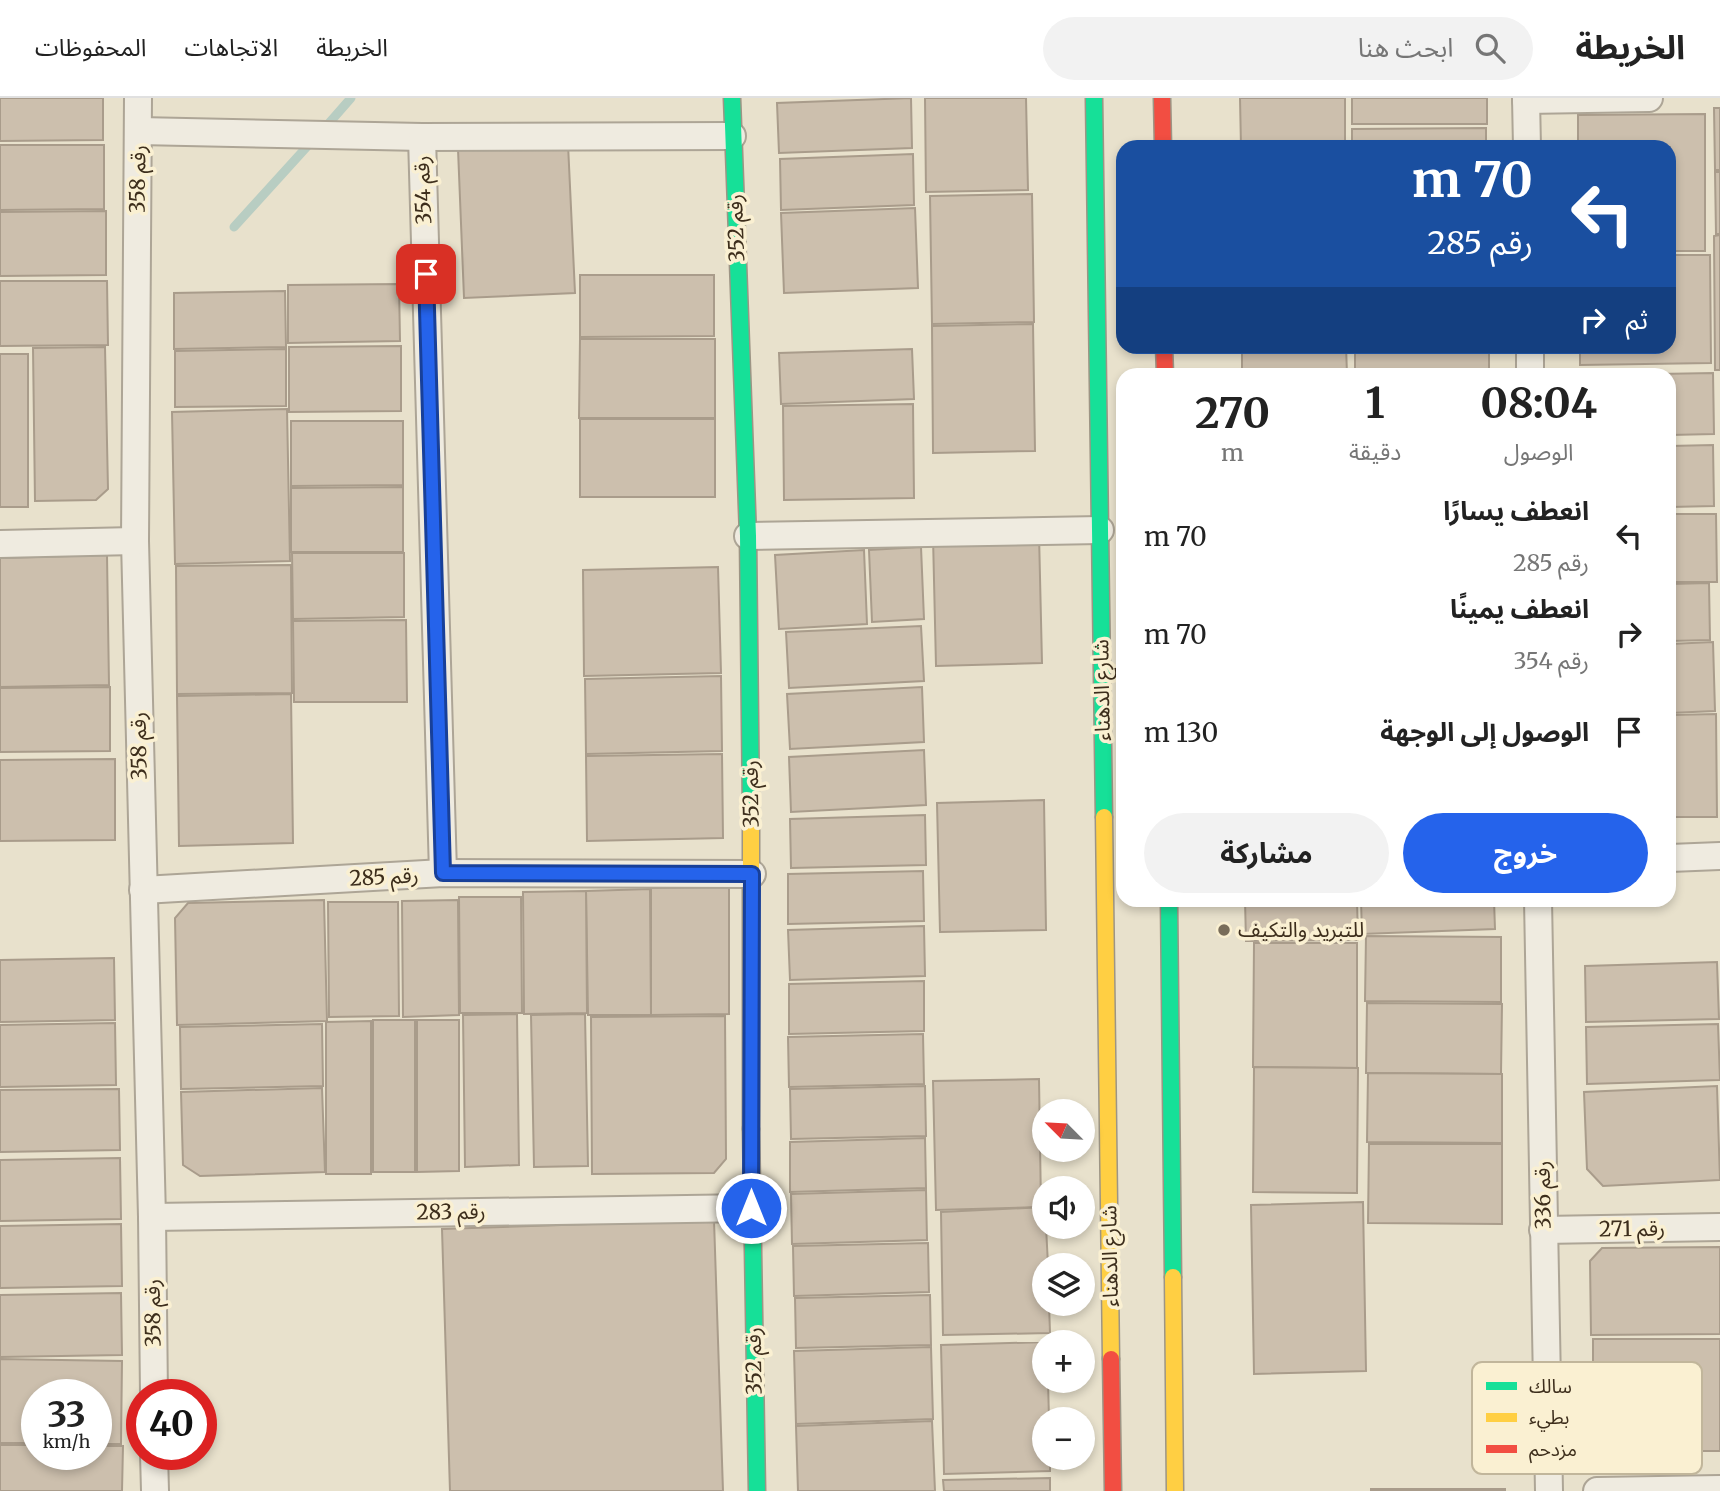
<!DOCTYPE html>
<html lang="ar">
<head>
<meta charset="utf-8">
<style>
  body { margin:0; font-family:Merriweather,"Noto Sans Arabic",serif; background:#f2f2f2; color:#222; direction:rtl; height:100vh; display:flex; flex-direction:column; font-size:26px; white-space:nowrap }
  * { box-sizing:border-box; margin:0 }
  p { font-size:23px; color:#767676 }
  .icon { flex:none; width:38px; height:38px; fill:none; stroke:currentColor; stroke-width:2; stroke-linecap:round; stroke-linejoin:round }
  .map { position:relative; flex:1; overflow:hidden; direction:ltr }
  .sheet { position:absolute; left:1116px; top:270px; width:560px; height:539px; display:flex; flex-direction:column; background:#fff; border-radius:21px; box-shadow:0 4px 10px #0003; direction:rtl }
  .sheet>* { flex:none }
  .hud { position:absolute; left:1116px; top:42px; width:560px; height:214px; border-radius:21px; box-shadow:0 4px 10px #0003; direction:rtl; background:#1a4fa0; color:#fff; overflow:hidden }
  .needle { width:46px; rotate:294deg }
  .controls { position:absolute; left:1032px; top:1001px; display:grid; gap:14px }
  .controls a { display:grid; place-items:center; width:63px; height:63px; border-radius:50%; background:#fff; box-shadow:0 4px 10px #0003; font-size:35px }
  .speed { position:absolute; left:21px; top:1281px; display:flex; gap:14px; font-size:35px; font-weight:700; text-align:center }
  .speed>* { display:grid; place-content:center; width:91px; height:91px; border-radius:50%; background:#fff; box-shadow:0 4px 10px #0003; line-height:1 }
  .speed small { font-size:18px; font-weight:400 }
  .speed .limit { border:10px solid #d22; background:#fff; color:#111 }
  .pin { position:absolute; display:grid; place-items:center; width:60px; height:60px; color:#fff; margin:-30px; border-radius:14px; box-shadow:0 4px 10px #0006 }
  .me { position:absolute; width:77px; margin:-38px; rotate:0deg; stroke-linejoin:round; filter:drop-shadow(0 0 5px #0008) }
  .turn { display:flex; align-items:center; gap:24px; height:147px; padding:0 28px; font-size:32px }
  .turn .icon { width:91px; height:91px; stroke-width:2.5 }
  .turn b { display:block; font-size:49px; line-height:60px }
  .then { display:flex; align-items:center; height:66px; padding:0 28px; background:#0003; gap:14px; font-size:26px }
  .eta { display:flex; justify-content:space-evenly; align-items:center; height:119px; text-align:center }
  .eta b { font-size:42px; font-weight:700; line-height:49px }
  .action { display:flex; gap:14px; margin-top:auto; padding:14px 28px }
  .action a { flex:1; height:80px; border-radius:42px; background:#2563eb; color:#fff; font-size:28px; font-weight:700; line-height:80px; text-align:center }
  .action a+a { background:#f2f2f2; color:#222 }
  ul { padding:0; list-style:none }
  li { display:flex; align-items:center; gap:21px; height:98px; padding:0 28px }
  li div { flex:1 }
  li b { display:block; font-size:26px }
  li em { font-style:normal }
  header { display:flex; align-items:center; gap:42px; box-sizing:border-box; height:98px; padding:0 35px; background:#fff; border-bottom:2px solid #e0e0e0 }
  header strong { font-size:33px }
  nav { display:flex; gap:38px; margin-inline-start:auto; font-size:24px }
  .search { width:490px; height:63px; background:#f2f2f2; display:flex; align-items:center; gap:18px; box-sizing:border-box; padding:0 24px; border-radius:38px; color:#767676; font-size:26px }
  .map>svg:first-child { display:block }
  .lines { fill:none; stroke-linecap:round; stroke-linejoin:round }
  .stream { stroke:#b8cdc2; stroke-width:9 }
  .building { fill:#ccbfad; stroke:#a99c8b; stroke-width:2 }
  .street-casing { stroke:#ada596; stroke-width:30 }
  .fast-casing { stroke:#9d9585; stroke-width:19 }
  .slow-casing { stroke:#9d9585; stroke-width:19 }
  .jam-casing { stroke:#9d9585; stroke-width:19 }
  .street { stroke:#efebe0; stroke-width:26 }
  .fast { stroke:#16e098; stroke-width:16 }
  .slow { stroke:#ffcf43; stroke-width:16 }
  .jam { stroke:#f24e42; stroke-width:16 }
  .route-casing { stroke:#184099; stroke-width:18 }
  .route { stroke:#2563eb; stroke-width:12 }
  .poi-dot { fill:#796d5a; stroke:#faf0d2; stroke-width:2.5 }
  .labels { text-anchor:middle; stroke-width:7; stroke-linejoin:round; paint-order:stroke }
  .street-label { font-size:21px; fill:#3d2e1c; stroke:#faf0d2 }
  .poi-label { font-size:21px; fill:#3d2e1c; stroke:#faf0d2; text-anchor:start }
  .key { fill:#faf0d2; stroke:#c1b69b; stroke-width:2 }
  .key-label { font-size:19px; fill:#3d2e1c }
</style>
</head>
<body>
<header>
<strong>الخريطة</strong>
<div class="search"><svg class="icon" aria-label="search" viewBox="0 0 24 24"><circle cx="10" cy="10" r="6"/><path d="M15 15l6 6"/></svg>ابحث هنا</div>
<nav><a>الخريطة</a><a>الاتجاهات</a><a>المحفوظات</a></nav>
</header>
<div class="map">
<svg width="1720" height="1393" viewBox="0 0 1720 1393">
  <rect width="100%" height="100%" fill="#e8e1cc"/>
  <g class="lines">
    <g class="stream">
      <polyline points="323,32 351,0"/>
      <polyline points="234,129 313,42"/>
    </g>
  </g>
  <g class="building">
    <polygon points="0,0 103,0 103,42 0,43"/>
    <polygon points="911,0 912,50 779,55 777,5"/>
    <polygon points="925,0 1026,0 1028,92 926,94"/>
    <polygon points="1240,0 1345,0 1345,49 1241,49"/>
    <rect x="1352" y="0" width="135" height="26"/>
    <polygon points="1714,10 1720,10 1720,72 1715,72"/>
    <polygon points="1705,16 1705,153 1670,153 1670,49 1578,49 1578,17"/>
    <polygon points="1486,30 1486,49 1352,49 1352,31"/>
    <polygon points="568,46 575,195 464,200 458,51"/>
    <polygon points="0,47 104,47 104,111 0,112"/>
    <polygon points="913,56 914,107 781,112 780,61"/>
    <polygon points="1715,74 1720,74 1720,136 1716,136"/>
    <polygon points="1032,96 1034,224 932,226 930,98"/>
    <polygon points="915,110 918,190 784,195 781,115"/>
    <polygon points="106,113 106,177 0,178 0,114"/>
    <polygon points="1720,137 1720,272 1715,272 1714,138"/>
    <polygon points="1670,157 1710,157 1711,265 1580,267 1580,248 1670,248"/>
    <polygon points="580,177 714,177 714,238 580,239"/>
    <polygon points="0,183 107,183 108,247 0,248"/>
    <polygon points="399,186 400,243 288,245 288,187"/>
    <polygon points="285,193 286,249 174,251 174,195"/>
    <polygon points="1033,226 1035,353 933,355 932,228"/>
    <polygon points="580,241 715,241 715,320 579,320"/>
    <polygon points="401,248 401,313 289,314 289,249"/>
    <polygon points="1242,248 1346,248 1347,276 1242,276"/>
    <rect x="1355" y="248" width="134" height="28"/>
    <polygon points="105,249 108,391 96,402 35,403 33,250"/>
    <polygon points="286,251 286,308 175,309 175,253"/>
    <polygon points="912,251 914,301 781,306 779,255"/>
    <rect x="0" y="256" width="28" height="153"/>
    <polygon points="1713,275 1714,336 1670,337 1670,276 1658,276"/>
    <polygon points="913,306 914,400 784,402 783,308"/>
    <polygon points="287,311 290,463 175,466 172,314"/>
    <rect x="580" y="321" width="135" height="78"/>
    <polygon points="291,323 403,323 403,387 291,388"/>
    <polygon points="1713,347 1714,408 1670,409 1670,348"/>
    <polygon points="403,389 403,454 291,454 291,390"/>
    <polygon points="1670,416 1716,416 1717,484 1670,484"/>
    <polygon points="1039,436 1042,565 936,568 933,439"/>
    <polygon points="921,449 924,521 872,524 869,452"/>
    <polygon points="864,452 867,526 779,531 775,457"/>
    <polygon points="292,455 404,455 404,519 293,521"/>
    <polygon points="107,457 109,587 0,589 0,460"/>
    <polygon points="291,467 292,595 177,596 176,468"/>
    <polygon points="718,469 721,575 584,578 583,472"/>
    <polygon points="1709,485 1710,542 1670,543 1670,486"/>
    <polygon points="406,522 407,604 294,604 293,523"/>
    <polygon points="921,528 924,583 789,590 786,534"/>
    <polygon points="1713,544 1715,613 1670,615 1670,546"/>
    <polygon points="721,578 722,653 586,656 585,581"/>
    <polygon points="110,589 110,653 0,654 0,590"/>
    <polygon points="922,589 924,644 790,651 787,596"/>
    <polygon points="291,596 293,745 179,748 177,598"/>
    <polygon points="1716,616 1717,719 1673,719 1672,617"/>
    <polygon points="924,652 926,707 791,714 789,659"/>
    <polygon points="722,656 723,740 587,743 586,658"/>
    <polygon points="115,661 115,742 0,743 0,662"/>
    <polygon points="1044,702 1046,832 940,834 937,705"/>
    <polygon points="925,717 926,767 791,770 790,721"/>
    <polygon points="923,773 924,823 788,826 788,776"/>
    <polygon points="729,789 729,916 651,917 651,790"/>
    <polygon points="650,791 651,917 588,917 586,793"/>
    <polygon points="586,793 587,915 524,916 523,794"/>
    <polygon points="459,799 521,799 522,915 460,915"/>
    <polygon points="324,802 327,923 177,927 175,820 188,805"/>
    <polygon points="458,802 459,917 403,919 402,803"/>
    <polygon points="1245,802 1357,802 1358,842 1246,843"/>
    <polygon points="1361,802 1494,802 1495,831 1362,836"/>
    <polygon points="328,804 398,804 399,918 329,919"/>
    <polygon points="924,828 925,878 790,882 788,832"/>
    <polygon points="1366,838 1501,839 1501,904 1365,903"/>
    <polygon points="1254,845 1357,845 1357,970 1253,969"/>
    <polygon points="114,860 115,922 0,924 0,862"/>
    <polygon points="1717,864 1719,921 1586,924 1585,868"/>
    <polygon points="924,883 924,933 789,936 789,886"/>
    <polygon points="1367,905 1502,906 1501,976 1366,975"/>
    <polygon points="517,916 519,1067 465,1069 463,917"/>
    <polygon points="585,916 588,1068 534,1069 531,917"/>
    <polygon points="725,918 726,1061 714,1075 592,1076 591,919"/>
    <rect x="373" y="922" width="42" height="152"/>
    <polygon points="417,922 459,922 459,1073 417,1074"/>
    <polygon points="371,923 371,1076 326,1076 326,924"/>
    <polygon points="115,925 116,987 0,989 0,927"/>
    <polygon points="322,926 323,988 181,991 180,929"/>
    <polygon points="1718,926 1720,982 1587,986 1586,929"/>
    <polygon points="923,936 924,986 789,989 788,939"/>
    <polygon points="1254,969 1358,970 1357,1095 1253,1094"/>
    <polygon points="1368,975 1502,976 1502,1045 1367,1044"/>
    <polygon points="1039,981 1041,1109 936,1112 933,983"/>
    <polygon points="925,988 926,1038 791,1041 790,991"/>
    <polygon points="1717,988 1720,1082 1603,1088 1587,1071 1584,994"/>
    <polygon points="322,990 325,1074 200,1078 183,1067 181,994"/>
    <polygon points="119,991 120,1052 0,1054 0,992"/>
    <polygon points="925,1040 926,1090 790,1094 790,1044"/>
    <polygon points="1369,1046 1502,1046 1502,1126 1368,1125"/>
    <polygon points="120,1060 121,1121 0,1123 0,1062"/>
    <polygon points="926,1092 927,1142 792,1146 791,1096"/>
    <polygon points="1363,1104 1366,1273 1254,1276 1251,1107"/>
    <polygon points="1045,1109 1048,1167 1045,1167 1045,1206 1049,1206 1050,1235 943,1237 941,1114"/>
    <polygon points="714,1122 723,1393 450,1393 442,1131"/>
    <polygon points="121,1126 122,1188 0,1190 0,1128"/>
    <polygon points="928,1145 929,1194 794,1198 793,1148"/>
    <polygon points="1720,1149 1720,1236 1591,1237 1590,1163 1602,1150"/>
    <polygon points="121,1195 122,1257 0,1259 0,1197"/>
    <polygon points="930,1197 931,1247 796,1250 795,1200"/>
    <polygon points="1593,1241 1720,1241 1720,1353 1611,1353 1593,1340"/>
    <polygon points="1045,1244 1045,1283 1048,1283 1049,1321 1045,1321 1045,1360 1050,1360 1050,1373 944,1376 941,1247 1047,1244"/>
    <polygon points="931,1249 933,1321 796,1326 794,1253"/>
    <polygon points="0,1261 122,1263 121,1346 96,1346 96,1297 37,1297 37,1345 0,1345"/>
    <polygon points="932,1323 935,1393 798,1393 796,1328"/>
    <polygon points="0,1347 37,1347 37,1356 96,1356 96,1348 123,1348 122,1393 0,1393"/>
    <polygon points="1050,1380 1050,1393 944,1393 943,1382"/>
    <rect x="1371" y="1391" width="134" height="2"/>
  </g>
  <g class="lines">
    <g class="street-casing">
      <g id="street">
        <polyline points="138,0 135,443 152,1119 154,1297"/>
        <polyline points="1526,0 1527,49"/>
        <polyline points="1526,2 1649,0"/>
        <polyline points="139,33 422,39 732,38"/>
        <polyline points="422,39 443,775"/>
        <polyline points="1530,248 1530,276"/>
        <polyline points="748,438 1100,432"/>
        <polyline points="0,446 135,443"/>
        <polyline points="1670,760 1720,758"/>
        <polyline points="143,792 443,775 752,776"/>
        <polyline points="1538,802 1549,1393"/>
        <polyline points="152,1119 751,1110"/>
        <polyline points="1543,1132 1720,1129"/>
        <polyline points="154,1356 155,1393"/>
        <polyline points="1597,1393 1720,1391"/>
      </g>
    </g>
    <g class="fast-casing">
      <g id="fast">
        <polyline points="732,0 748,438 751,714"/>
        <polyline points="1094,0 1104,719"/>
        <polyline points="1169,802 1173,1179"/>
        <polyline points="751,1031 757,1393"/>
      </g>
    </g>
    <g class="slow-casing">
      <g id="slow">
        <polyline points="1104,719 1111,1261"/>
        <polyline points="751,1031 751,714"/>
        <polyline points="1173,1179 1175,1393"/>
      </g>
    </g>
    <g class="jam-casing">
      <g id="jam">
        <polyline points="1162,0 1163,49"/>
        <polyline points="1164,248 1165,276"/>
        <polyline points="1111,1261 1113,1393"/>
      </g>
    </g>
    <use href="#street" class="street"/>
    <use href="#fast" class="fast"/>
    <use href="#slow" class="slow"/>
    <use href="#jam" class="jam"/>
  </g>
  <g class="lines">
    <g class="route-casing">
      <polyline id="route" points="426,176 443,775 752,776 751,1110"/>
    </g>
    <use href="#route" class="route"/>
  </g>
  <circle class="poi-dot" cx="1224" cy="832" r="7"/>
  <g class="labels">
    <g class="street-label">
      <text transform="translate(138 81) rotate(-89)" y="7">رقم 358</text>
      <text transform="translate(423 92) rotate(-92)" y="7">رقم 354</text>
      <text transform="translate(736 130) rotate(-92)" y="7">رقم 352</text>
      <text transform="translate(1102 592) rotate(-91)" y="7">شارع الدهناء</text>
      <text transform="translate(139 648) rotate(-91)" y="7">رقم 358</text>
      <text transform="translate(751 696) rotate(-91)" y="7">رقم 352</text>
      <text transform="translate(384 779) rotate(-3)" y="7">رقم 285</text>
      <text transform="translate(1543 1097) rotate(-91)" y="7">رقم 336</text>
      <text transform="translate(451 1114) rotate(-1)" y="7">رقم 283</text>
      <text transform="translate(1632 1131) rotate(-1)" y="7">رقم 271</text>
      <text transform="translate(1110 1158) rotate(-91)" y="7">شارع الدهناء</text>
      <text transform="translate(153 1215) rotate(-91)" y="7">رقم 358</text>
      <text transform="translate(754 1263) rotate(-91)" y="7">رقم 352</text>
    </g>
    <g class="poi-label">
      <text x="1238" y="839">للتبرید والتکیف</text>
    </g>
  </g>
  <rect x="1472" y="1264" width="230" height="112" rx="10" class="key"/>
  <rect x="1486" y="1284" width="31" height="8" fill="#16e098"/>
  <rect x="1486" y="1315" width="31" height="9" fill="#ffcf43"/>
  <rect x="1486" y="1347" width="31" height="8" fill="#f24e42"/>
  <g class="key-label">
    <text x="1529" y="1295">سالك</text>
    <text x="1529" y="1326">بطيء</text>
    <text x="1529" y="1358">مزدحم</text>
  </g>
</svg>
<div class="controls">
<a><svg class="needle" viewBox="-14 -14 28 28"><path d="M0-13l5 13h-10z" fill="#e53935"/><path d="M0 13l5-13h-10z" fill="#767676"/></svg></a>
<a><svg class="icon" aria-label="sound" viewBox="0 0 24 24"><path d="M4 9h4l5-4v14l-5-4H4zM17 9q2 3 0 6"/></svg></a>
<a><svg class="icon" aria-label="layers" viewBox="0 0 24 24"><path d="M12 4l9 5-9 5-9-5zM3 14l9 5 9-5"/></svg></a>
<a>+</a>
<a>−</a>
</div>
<div class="speed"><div>33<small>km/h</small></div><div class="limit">40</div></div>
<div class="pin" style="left:426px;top:176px;background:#d93025"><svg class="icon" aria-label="arrive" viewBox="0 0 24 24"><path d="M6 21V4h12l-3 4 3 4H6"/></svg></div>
<svg class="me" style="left:751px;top:1110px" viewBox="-20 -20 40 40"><circle r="17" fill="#2563eb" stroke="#fff" stroke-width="3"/><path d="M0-11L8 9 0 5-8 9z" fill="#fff"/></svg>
<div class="hud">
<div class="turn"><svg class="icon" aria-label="left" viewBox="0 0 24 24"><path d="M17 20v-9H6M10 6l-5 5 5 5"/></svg><div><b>70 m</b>رقم 285</div></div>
<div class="then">ثم<svg class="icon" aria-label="right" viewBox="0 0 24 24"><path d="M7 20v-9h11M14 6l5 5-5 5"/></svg></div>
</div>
<section class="sheet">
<div class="eta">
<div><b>08:04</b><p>الوصول</p></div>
<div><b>1</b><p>دقيقة</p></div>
<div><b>270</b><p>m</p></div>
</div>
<ul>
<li><svg class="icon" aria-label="left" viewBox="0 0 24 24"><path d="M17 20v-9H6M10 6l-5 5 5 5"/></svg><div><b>انعطف يسارًا</b><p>رقم 285</p></div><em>70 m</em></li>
<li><svg class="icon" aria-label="right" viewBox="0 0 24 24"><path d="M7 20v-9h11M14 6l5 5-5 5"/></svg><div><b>انعطف يمينًا</b><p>رقم 354</p></div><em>70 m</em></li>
<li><svg class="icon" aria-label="arrive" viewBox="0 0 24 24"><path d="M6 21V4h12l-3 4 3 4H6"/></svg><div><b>الوصول إلى الوجهة</b></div><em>130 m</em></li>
</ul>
<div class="action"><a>خروج</a><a>مشاركة</a></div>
</section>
</div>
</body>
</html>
